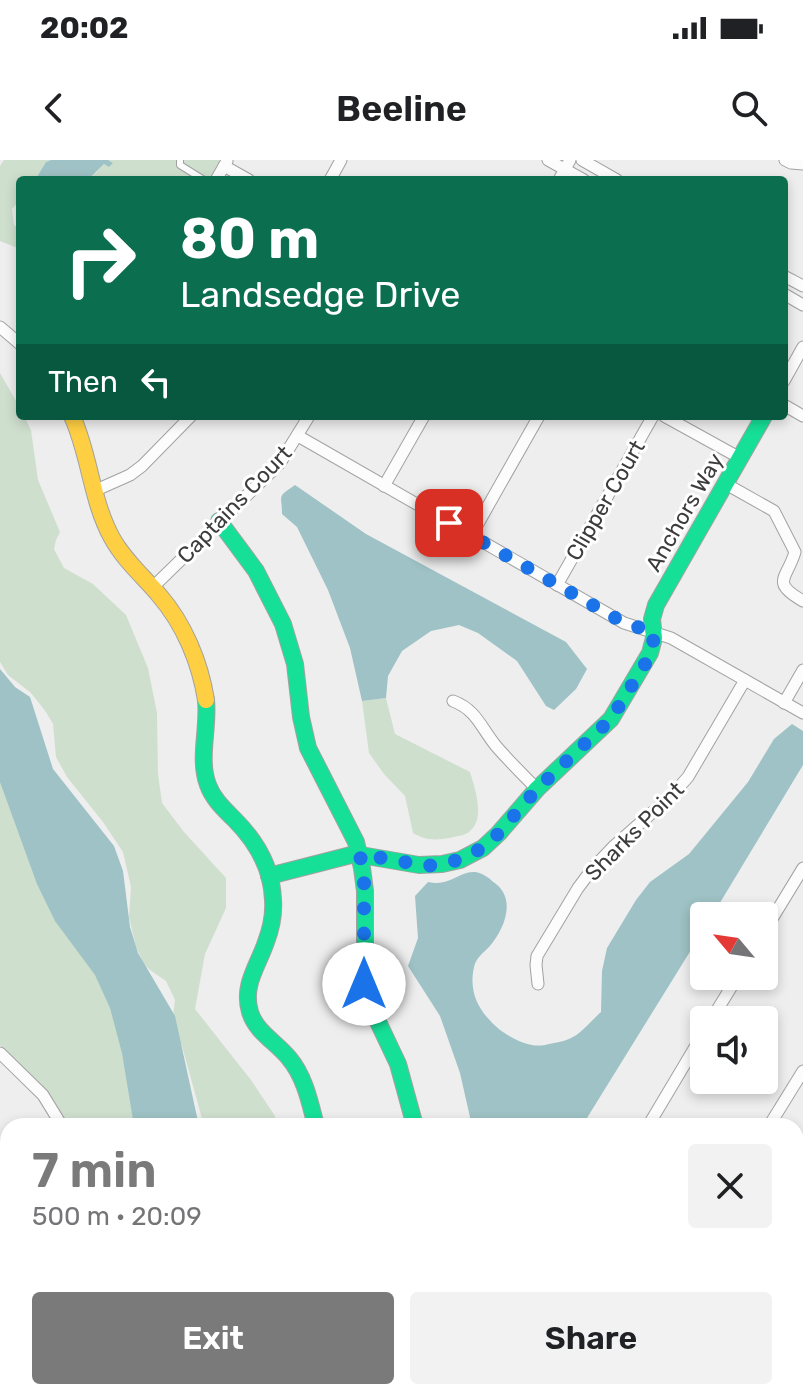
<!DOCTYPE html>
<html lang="en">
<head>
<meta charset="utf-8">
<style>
  body { margin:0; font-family:Rubik,sans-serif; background:#f2f2f2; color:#202124; height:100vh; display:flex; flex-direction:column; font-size:30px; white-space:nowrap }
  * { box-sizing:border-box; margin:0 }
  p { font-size:26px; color:#757577 }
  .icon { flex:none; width:44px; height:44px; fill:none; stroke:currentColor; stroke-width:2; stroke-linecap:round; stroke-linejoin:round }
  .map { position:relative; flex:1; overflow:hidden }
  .side { position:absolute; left:0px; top:958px; width:804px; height:282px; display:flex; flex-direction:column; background:#fff; border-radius:24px 24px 0 0; box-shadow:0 4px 12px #0003 }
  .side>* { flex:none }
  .hud { position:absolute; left:16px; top:16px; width:772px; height:244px; border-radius:8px; box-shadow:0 4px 12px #0003; background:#0b6e4f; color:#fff; overflow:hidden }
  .needle { width:52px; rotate:299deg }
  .fabs { position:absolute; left:690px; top:742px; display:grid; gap:16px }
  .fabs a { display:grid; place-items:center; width:88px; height:88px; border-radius:8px; background:#fff; box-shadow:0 4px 12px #0003; font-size:40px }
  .pin { position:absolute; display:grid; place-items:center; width:68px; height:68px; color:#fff; margin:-34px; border-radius:16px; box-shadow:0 4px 12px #0006 }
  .me { position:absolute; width:88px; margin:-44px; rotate:0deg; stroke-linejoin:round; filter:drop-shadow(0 0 6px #0008) }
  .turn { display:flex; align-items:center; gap:28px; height:168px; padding:0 32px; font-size:36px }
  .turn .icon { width:104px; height:104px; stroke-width:2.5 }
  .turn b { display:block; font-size:56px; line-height:68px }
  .then { display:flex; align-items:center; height:76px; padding:0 32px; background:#0003; gap:16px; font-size:30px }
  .round { display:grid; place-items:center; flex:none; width:84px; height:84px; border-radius:8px; background:#f2f2f2 }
  .summary { display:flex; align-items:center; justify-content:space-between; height:136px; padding:0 32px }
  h1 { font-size:48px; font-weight:600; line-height:60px; color:#7a7a7b }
  .action { display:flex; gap:16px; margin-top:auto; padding:16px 32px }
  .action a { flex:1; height:92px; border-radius:8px; background:#7a7a7b; color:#fff; font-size:32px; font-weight:600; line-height:92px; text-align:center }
  .action a+a { background:#f2f2f2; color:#202124 }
  .status { display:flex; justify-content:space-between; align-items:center; height:56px; padding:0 40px; background:#fff; direction:ltr }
  .status svg { height:22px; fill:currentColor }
  header { display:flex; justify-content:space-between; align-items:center; height:104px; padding:0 32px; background:#fff; font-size:36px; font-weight:600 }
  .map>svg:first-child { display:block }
  .green { fill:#cfdfce }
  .water { fill:#9ec2c5 }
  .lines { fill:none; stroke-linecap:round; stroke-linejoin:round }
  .lane-casing { stroke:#a2a2a2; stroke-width:8 }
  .street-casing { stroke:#a2a2a2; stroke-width:13 }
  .fast-casing { stroke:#a2a2a2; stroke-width:18 }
  .slow-casing { stroke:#a2a2a2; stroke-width:18 }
  .lane { stroke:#fcfcfc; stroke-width:6 }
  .street { stroke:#fcfcfc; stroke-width:11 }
  .fast { stroke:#16e098; stroke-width:16 }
  .slow { stroke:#ffcf43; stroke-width:16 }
  .route { stroke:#1a73e8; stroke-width:14; stroke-dasharray:0 25.2 }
  .labels { text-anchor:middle; stroke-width:6; stroke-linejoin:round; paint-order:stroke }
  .street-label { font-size:22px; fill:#3c3c3d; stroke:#fff }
</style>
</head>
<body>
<div class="status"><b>20:02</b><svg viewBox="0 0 49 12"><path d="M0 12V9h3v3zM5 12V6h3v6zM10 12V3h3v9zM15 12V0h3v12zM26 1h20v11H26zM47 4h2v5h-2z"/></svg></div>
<header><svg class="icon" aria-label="back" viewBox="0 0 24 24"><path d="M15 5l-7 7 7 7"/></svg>Beeline<svg class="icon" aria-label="search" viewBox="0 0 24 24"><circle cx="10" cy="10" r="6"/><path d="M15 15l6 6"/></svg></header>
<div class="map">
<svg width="803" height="1239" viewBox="0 0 803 1239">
  <rect width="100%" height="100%" fill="#eee"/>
  <g class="green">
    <polygon points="4,0 51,0 46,2 35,20 20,20 20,39 12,49 14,65 20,69 20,89 0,81 0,6"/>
    <polygon points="108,0 220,0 209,20 87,20 97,12 101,5 113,3"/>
    <polygon points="0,213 20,248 20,256 24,256 31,270 38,320 60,372 56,380 54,389 64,408 93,424 126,455 148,508 157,553 158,614 162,643 184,672 226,718 226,748 205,794 195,849 251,920 275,956 275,966 204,966 182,886 172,865 175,840 166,821 150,810 144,804 136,787 129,757 131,727 123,692 103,662 67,617 56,597 53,564 46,552 31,533 8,515 0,502"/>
    <path d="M386,538L395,574L470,612C475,629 486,659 469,672C464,676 456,676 450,678C435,680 427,681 413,673L405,636L384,614L369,593L362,541Z"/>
    <polygon points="0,612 112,833 144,966 69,966 48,933 0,885"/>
    <polygon points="8,1006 8,1159 0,1175 0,1007"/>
    <polygon points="338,1232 478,1232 474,1239 388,1239 384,1237 345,1239"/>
  </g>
  <g class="water">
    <path d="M51,0H108L113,3L109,7L104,4C99,8 95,14 89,18C78,23 49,20 35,20L46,2Z"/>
    <path d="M295,325L366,374L566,482L587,509L576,529L554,550L546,546L517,501L478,473L459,465L431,471L402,491L388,516L386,538L362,541L350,488L328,430L297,367L282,354C282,334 276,338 295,325Z"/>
    <polygon points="0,509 15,527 30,537 53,609 114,686 123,711 130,767 138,793 175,856 199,966 134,966 122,893 110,848 95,815 55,761 37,724 0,622"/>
    <path d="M792,564L803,571V605L712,756H704V769L582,966H472L460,913L440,856L408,806L418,778L415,736L428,722C456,729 464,699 490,719C494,723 500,726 503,732C513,749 501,774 489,787C483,793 476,798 474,807C468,834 480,853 500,870C513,879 529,888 545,885C552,883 562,882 569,879C580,875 592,860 601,852L602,811L607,788L636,740L650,722L689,694L748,622L774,579Z"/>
    <polygon points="803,1000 803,1076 796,1087 796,1012"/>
    <polygon points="236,1232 327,1232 338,1239 242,1239"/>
  </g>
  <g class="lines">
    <g class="lane-casing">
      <polyline id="lane" points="180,0 180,5 204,20"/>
    </g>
    <g class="street-casing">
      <g id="street">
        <polyline points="548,0 584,20"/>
        <polyline points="582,0 617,20"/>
        <polyline points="785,0 791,3 803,4"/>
        <polyline points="224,6 249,20"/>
        <polyline points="216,20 227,1"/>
        <polyline points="330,20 341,0"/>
        <polyline points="559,20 570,0"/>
        <polyline points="784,116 803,126"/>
        <polyline points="784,134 803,145"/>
        <polyline points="0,167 20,184"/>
        <polyline points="784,221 803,187"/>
        <polyline points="784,245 803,256"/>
        <polyline points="664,256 740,298"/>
        <polyline points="298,276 624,463 671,478 803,553"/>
        <path d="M726,324L774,351L795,392C787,419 770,422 803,441"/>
        <polyline points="384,326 424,256"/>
        <polyline points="94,331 130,315 142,306 191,256"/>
        <polyline points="471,376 539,256"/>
        <polyline points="557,425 653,256"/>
        <polyline points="152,428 280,303 309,256"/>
        <path d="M453,541C477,550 481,568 496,586C509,601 523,615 537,629"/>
        <polyline points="784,543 803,510"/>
        <polyline points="764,772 803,708"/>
        <polyline points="538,824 536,805 537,796 578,728 593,708 613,687 671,636 688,617 745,520"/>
        <polyline points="711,860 738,816"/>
        <polyline points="0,893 43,935 62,966"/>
        <polyline points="648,966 704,872"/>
        <polyline points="769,966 803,911"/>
        <polyline points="154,1232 160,1239"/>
        <polyline points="659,1232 661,1239"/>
        <polyline points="483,1239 487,1232"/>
        <polyline points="605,1239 609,1232"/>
      </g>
    </g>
    <g class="fast-casing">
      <g id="fast">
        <polyline points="219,361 256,411 283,464 295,504 301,557 308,588 356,682 362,708 365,731 365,830 371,847 398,904 415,966"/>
        <path d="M206,540C209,568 198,599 208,625C213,639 224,649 234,659C256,681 272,708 273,740C274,754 271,769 266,782C258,806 242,825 250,852C256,872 276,882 289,898C305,917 310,943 316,966"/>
        <polyline points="269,716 355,694 419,705 442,704 460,700 483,688 499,673 537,629 611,559 650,493 654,478 652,459 656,445 764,256"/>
      </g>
    </g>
    <g class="slow-casing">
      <path id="slow" d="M72,256C90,295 91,340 112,378C124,400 143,416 159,435C184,464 200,502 206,540"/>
    </g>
    <use href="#lane" class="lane"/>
    <use href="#street" class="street"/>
    <use href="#fast" class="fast"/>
    <use href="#slow" class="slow"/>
  </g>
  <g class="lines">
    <polyline class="route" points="364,824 364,723 360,694 427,706 452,702 483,688 499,673 537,629 611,559 647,501 653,484 654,472 624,463 449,363"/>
  </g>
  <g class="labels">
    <g class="street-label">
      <text transform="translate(605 340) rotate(-60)" y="8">Clipper Court</text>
      <text transform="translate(234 344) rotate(-46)" y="8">Captains Court</text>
      <text transform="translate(684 352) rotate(-60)" y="8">Anchors Way</text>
      <text transform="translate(634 671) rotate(-45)" y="8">Sharks Point</text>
    </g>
  </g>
</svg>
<div class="fabs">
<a><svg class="needle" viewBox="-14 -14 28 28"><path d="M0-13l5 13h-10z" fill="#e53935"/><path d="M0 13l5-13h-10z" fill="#757577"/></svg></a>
<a><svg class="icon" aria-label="sound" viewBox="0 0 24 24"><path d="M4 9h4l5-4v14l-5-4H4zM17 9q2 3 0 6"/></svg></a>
</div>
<div class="pin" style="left:449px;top:363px;background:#d93025"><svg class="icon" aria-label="arrive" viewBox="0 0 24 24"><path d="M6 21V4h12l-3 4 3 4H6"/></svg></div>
<svg class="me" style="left:364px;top:824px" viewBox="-20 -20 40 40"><circle r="19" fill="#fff"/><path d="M0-13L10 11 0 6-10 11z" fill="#1a73e8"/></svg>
<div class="hud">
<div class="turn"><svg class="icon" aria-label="right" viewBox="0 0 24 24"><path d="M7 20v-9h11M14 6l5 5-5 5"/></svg><div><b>80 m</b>Landsedge Drive</div></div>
<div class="then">Then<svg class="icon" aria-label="left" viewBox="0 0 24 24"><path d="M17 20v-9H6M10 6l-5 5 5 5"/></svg></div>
</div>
<section class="side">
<div class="summary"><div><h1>7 min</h1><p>500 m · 20:09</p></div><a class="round"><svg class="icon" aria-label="close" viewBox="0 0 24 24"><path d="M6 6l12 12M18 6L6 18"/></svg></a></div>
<div class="action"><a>Exit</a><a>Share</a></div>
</section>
</div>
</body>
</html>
